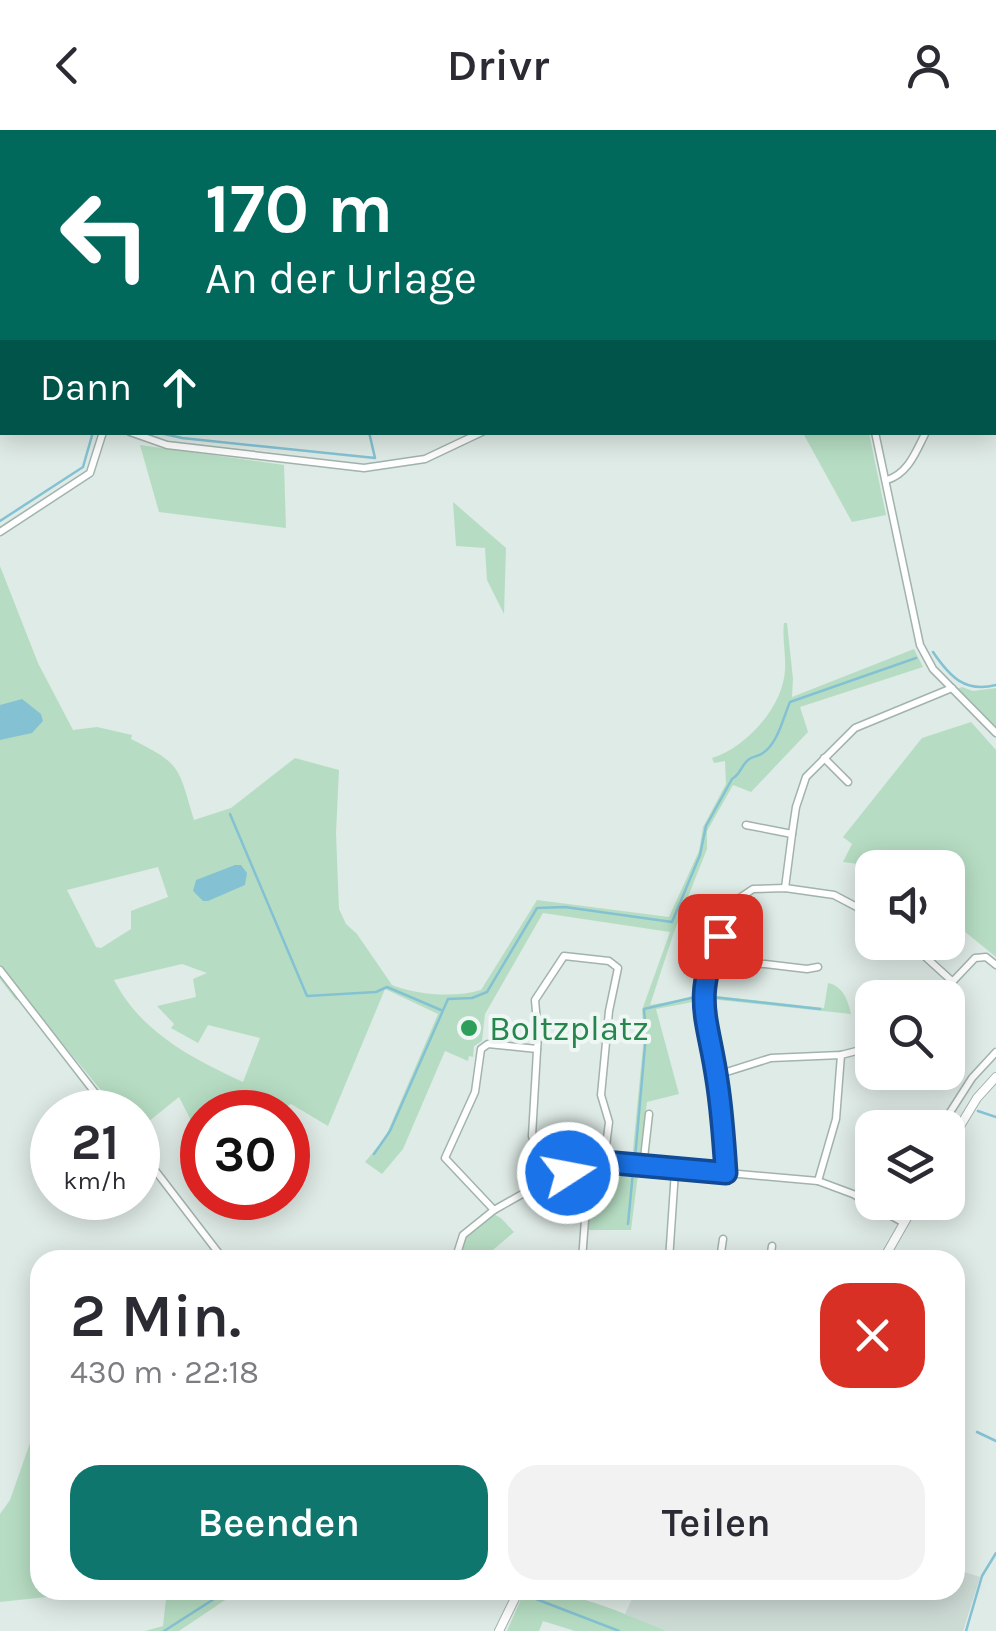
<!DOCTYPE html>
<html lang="de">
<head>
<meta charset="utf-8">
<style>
  body { margin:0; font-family:Karla,sans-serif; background:#f2f2f3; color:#2b2b33; height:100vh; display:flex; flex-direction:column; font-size:38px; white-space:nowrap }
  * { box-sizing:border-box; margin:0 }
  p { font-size:32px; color:#7c7c81 }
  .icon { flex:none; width:55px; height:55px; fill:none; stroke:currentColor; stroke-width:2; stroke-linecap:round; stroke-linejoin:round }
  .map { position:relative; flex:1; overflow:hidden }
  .details { position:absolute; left:30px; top:1120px; width:935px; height:350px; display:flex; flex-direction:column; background:#fff; border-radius:30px; box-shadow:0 5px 25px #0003 }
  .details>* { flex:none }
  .guide { position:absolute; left:0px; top:0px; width:998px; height:305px; box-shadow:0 5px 25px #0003; background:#00695c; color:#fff; overflow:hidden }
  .controls { position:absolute; left:855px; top:720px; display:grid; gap:20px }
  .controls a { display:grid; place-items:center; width:110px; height:110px; border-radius:20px; background:#fff; box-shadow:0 5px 25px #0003; font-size:50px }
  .speed { position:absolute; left:30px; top:960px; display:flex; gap:20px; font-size:50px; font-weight:700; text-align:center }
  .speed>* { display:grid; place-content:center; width:130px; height:130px; border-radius:50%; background:#fff; box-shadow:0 5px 25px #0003; line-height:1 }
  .speed small { font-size:25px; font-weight:400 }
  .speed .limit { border:15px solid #d22; background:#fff; color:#111 }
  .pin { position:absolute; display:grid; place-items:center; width:85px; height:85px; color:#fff; margin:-42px; border-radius:20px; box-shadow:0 5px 15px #0006 }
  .me { position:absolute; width:110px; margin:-55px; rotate:79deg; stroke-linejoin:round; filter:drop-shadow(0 0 8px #0008) }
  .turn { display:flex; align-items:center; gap:35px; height:210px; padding:0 40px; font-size:45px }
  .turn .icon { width:130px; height:130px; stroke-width:2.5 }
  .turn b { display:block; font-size:70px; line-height:85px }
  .then { display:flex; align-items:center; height:95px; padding:0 40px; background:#0003; gap:20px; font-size:38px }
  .round { display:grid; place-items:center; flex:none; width:105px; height:105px; border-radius:30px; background:#f2f2f3 }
  .overview { display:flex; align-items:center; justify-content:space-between; height:170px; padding:0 40px }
  h1 { font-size:60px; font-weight:600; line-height:75px }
  .primary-button { display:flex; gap:20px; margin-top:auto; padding:20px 40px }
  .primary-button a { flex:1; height:115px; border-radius:30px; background:#0f766e; color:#fff; font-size:40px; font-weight:600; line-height:115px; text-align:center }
  .primary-button a+a { background:#f2f2f3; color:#2b2b33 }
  header { display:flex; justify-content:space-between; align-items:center; height:130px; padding:0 40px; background:#fff; font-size:45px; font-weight:600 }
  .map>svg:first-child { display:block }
  .built { fill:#cddbd5 }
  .green { fill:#b6ddc3; fill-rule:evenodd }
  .water { fill:#84c2d3 }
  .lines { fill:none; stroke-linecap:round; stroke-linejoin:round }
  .stream { stroke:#84c2d3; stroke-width:2.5 }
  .minor-casing { stroke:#a2b3ad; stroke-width:9 }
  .tertiary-casing { stroke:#a2b3ad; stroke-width:10 }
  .minor { stroke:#fff; stroke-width:6 }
  .tertiary { stroke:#fff; stroke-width:8 }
  .route-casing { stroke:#114b97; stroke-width:25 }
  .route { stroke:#1a73e8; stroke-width:18 }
  .leisure-dot { fill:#2e9e5b; stroke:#eff7f4; stroke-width:4 }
  .labels { text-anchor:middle; stroke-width:8; stroke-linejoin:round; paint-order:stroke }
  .leisure-label { font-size:35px; fill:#27864d; stroke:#eff7f4; text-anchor:start }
</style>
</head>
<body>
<header><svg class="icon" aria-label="back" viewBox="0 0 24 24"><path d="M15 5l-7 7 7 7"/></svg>Drivr<svg class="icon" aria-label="person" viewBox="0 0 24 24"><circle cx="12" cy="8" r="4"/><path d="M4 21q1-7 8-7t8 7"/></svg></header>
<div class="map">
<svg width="996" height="1501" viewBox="0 0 996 1501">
  <rect width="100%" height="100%" fill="#dfebe6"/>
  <polygon class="built" points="965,1442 980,1447 963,1501 664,1501 625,1484 636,1460 945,1460 952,1463"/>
  <g class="green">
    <polygon points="0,0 196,0 2,2 2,216"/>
    <polygon points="803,303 869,303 886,385 852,392"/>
    <polygon points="140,315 284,335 286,398 159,382"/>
    <polygon points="453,372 506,418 504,484 487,450 485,418 456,416"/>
    <path d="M0,436L38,533L73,600L97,597L132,605L131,609C182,634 178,637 194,690L231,678L295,628L339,640L336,703L339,779L346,794L357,804L392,855C417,865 455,868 481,860L537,770L669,787L699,721L703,697L726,654L725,631L714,633L712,628C746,618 783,577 785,540C786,524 782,508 784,493H787L793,549L792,567L914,519L923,537L800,577L808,602L751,662L733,655L707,701V719L674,802L650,875L708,865L824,878L828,853C843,856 848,870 851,884L709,869L656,879L679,964L647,972L631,1100H587L594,1041L603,1037L631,1040L644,906L642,880L670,802L543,783L485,884L482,911L474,916L473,927L469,926L468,931L445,921L403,1019L382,1044L365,1032L385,1008L438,884L385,859L328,996L291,974L277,982H202V1012L179,967L138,1000V982H119L24,867L16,870L0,849ZM158,737L168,767L131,781V799L101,818L96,817L67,760ZM182,834L207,843L193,849L196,867L157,876L174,894L171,898L198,913L208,895L260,908L243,952C191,928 141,902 114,850Z"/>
    <polygon points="962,557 973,561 996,558 996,598 957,559"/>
    <polygon points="971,592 996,620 996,827 948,788 948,738 882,737 843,732 852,714 843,707 922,608"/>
    <polygon points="493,1084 501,1088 514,1102 481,1130 458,1130 467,1105"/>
    <polygon points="40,1297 40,1460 112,1460 0,1472 0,1384 10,1370 31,1310"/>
    <polygon points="167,1460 240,1460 179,1501 145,1501 163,1496"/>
    <path d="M525,1460C572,1460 623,1483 666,1501H575L543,1491L539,1501H507Z"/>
  </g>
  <g class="water">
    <polygon points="22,569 41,584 43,591 32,603 0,610 0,575"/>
    <polygon points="235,735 241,735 247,743 245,755 208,771 203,771 193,761 196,750"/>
  </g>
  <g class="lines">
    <g class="stream">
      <polyline points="892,0 892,2"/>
      <polyline points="327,2 328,0"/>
      <polyline points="640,2 643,0"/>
      <polyline points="156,302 182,308 375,328 369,302"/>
      <polyline points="0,391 83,337 93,302"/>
      <path d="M933,522C950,547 965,563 996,555"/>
      <polyline points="230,684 307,866 376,862 387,857 441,880"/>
      <polyline points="712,867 820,879"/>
      <polyline points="978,981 996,987"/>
      <path d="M374,1024L390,1001L448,869L472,868L487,862L537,778L565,777L672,792L700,725L706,696L732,649C741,644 740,637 748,630C753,626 757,627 763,623C778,613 783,588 790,572L916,528"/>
      <polyline points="635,1028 646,905 644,879 695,867"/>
      <polyline points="628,1094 633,1042"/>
      <polyline points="977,1302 996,1311"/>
      <polyline points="523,1464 619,1501"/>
      <polyline points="164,1501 228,1460"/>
      <polyline points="966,1501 982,1446 996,1423"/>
    </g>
    <g class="minor-casing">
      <g id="minor">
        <polyline points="790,0 791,2"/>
        <polyline points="995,217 996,216"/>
        <polyline points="0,223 2,225"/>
        <polyline points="130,302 167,315 364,338 425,329 482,302"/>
        <polyline points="875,302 920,515 933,539 996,603"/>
        <path d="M887,350C909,343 916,321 926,302"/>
        <polyline points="0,402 90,343 103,302"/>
        <polyline points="824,628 848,652"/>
        <polyline points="746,695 792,704 785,758"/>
        <polyline points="792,704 796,677 806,647 855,598 952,558"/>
        <polyline points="909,812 953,852"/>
        <polyline points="708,833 765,834 807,839 818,837"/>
        <polyline points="0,840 110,982"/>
        <polyline points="937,868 975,828 986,827 996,835"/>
        <polyline points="537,919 488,914 481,919 475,962 445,1028 494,1080 547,1050 589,1036"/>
        <polyline points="717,945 771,928 841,925 872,917"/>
        <polyline points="940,998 972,948 996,922"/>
        <polyline points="138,1018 224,1130"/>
        <polyline points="643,1037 649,984"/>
        <polyline points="726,1043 722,979 703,888 703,866 708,833 735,771 753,759 785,758 834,765 872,785"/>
        <polyline points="547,1050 532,1006 538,904 535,870 564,826 609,831 618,838 609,881 601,965 609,992 604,1032"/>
        <polyline points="818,1051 836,989 841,925"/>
        <polyline points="890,1084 897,1072"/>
        <polyline points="582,1129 624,1130"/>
        <polyline points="455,1130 463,1105 494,1080"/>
        <polyline points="582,1130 589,1036 604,1032 818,1051 853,1064 904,1093"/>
        <polyline points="669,1130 675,1041"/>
        <polyline points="720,1130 723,1109"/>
        <polyline points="770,1130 772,1116"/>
      </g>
    </g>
    <g class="tertiary-casing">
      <g id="tertiary">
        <polyline points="948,1016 977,968 996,947"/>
        <polyline points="883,1130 916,1072"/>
        <polyline points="499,1501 519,1460"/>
      </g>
    </g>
    <use href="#minor" class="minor"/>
    <use href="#tertiary" class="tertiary"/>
  </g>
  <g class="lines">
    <g class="route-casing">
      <path id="route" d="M568,1043L604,1032L726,1043C724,1012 722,981 717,950C708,887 692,870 720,806"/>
    </g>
    <use href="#route" class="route"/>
  </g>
  <circle class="leisure-dot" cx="469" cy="898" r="10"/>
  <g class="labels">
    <g class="leisure-label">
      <text x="489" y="910">Boltzplatz</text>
    </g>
  </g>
</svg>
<div class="controls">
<a><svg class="icon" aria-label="sound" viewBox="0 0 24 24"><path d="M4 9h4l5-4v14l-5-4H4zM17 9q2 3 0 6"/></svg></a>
<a><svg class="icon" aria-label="search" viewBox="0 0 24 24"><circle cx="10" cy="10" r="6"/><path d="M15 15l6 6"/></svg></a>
<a><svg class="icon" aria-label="layers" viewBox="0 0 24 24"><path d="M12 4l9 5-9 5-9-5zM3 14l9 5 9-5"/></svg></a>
</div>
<div class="speed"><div>21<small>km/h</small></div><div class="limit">30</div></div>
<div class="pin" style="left:720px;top:806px;background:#d93025"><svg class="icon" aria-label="arrive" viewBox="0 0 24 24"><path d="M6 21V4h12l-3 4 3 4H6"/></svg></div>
<svg class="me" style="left:568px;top:1043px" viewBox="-20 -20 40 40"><circle r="17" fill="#1a73e8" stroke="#fff" stroke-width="3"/><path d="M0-11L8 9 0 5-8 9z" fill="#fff"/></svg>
<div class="guide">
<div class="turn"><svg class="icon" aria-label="left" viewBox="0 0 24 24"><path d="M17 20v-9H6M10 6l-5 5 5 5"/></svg><div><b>170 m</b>An der Urlage</div></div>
<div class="then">Dann<svg class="icon" aria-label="ahead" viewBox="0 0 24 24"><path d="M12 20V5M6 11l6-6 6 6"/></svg></div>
</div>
<section class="details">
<div class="overview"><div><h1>2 Min.</h1><p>430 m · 22:18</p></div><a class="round" style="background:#d93025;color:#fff"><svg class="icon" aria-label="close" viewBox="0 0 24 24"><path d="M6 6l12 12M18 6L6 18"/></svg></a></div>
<div class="primary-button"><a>Beenden</a><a>Teilen</a></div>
</section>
</div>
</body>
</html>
